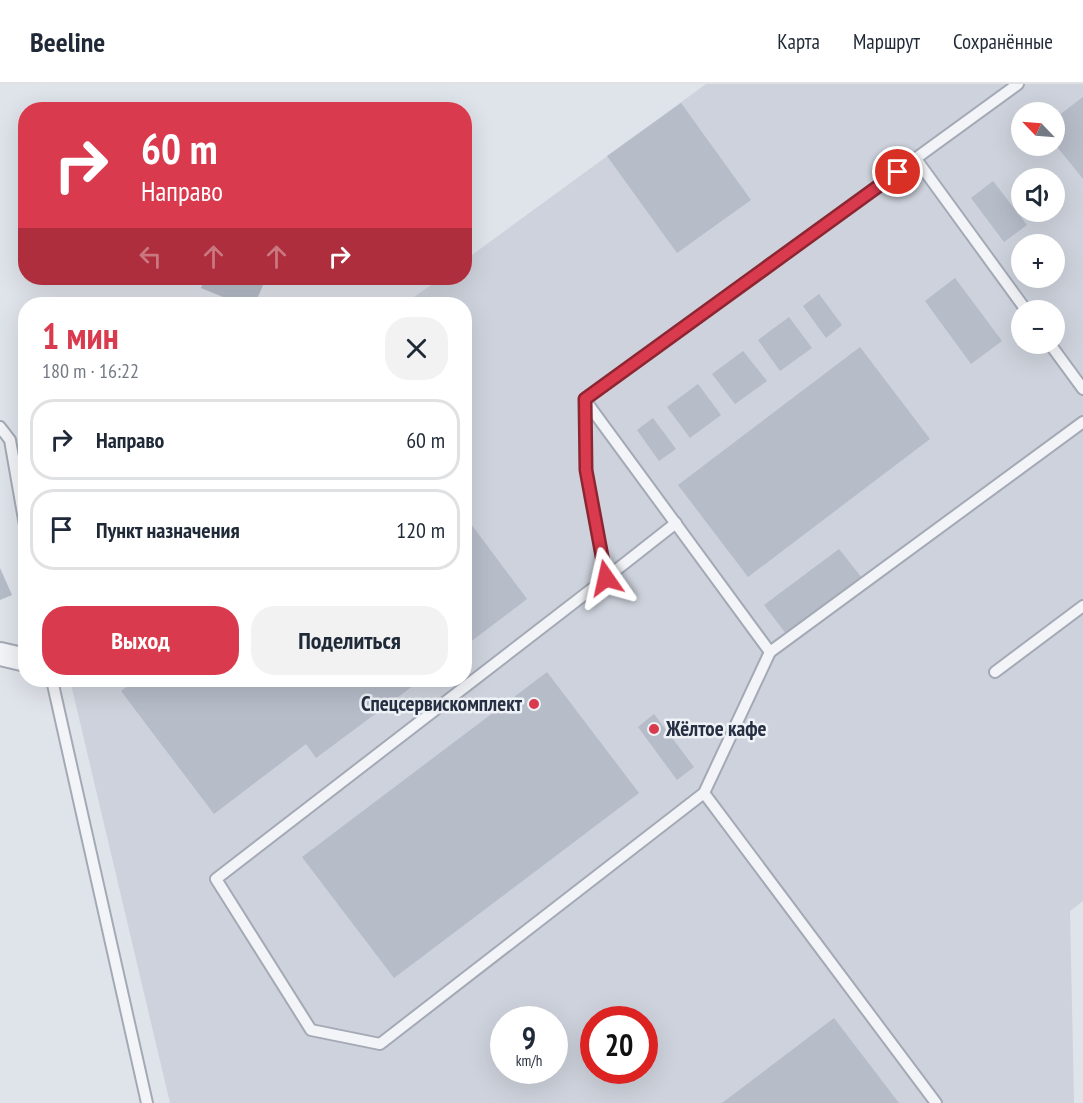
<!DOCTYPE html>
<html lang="ru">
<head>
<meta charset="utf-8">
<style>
  body { margin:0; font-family:"PT Sans Narrow",sans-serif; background:#f2f2f3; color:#1f2937; height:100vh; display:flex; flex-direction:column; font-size:22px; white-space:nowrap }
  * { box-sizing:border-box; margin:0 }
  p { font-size:20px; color:#747a83 }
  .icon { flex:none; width:33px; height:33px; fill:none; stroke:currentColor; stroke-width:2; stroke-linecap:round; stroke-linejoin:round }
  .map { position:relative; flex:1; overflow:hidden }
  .panel { position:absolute; left:18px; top:213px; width:454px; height:390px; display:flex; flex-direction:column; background:#fff; border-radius:24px; box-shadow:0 6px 24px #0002 }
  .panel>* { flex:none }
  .top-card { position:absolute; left:18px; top:18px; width:454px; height:183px; border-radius:24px; box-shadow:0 6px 24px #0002; background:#da3a4d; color:#fff; overflow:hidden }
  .needle { width:39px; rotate:295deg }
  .buttons { position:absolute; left:1011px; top:18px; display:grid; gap:12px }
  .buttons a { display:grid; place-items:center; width:54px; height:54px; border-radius:50%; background:#fff; box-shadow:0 6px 24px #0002; font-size:30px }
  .speed { position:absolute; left:490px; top:922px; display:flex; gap:12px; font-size:30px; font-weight:700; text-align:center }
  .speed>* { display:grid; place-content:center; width:78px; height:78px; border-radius:50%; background:#fff; box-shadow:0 6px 24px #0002; line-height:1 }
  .speed small { font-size:15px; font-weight:400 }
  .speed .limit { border:9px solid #d22; background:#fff; color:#111 }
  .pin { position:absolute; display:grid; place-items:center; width:51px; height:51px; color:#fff; margin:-26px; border:3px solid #fff; border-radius:50%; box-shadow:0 2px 6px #0007 }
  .me { position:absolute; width:66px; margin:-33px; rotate:349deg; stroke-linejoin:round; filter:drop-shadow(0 0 4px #0008) }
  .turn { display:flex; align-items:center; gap:21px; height:126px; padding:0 24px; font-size:27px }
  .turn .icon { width:78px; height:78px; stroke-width:2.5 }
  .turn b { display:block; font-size:42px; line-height:51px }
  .lanes { display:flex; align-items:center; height:57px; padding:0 24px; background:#0003; justify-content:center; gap:30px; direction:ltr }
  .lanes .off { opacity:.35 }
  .round { display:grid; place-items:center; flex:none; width:63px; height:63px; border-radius:24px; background:#f2f2f3 }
  .overview { display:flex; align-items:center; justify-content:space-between; height:102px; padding:0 24px }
  h1 { font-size:36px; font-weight:800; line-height:45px; color:#da3a4d }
  .cta { display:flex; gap:12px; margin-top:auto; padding:12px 24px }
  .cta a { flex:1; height:69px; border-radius:24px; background:#da3a4d; color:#fff; font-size:24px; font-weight:800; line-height:69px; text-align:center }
  .cta a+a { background:#f2f2f3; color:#1f2937 }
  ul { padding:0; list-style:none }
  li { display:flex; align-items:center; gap:18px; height:81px; margin:0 12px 9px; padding:0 12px; border:3px solid #e0e1e3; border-radius:24px }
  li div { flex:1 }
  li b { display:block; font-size:22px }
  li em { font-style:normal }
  header { display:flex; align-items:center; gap:36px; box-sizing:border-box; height:84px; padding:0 30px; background:#fff; border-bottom:2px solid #e0e1e3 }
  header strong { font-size:28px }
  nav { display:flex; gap:33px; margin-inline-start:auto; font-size:21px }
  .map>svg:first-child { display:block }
  .built { fill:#cdd2dc; fill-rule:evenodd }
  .building { fill:#b6bcc8 }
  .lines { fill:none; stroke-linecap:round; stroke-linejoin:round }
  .service-casing { stroke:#a4aab5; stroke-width:14 }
  .minor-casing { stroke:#a4aab5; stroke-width:26 }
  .service { stroke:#f3f4f8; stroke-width:10 }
  .minor { stroke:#f3f4f8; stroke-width:22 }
  .route-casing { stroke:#8e2632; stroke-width:15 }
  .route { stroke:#da3a4d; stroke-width:10 }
  .poi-dot { fill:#da3a4d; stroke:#eff2f7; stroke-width:2 }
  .labels { text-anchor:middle; stroke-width:5; stroke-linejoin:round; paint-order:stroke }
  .poi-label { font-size:21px; font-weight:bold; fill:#273043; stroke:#eff2f7; text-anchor:end }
</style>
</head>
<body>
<header>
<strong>Beeline</strong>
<nav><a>Карта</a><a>Маршрут</a><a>Сохранённые</a></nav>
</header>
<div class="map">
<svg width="1083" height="1019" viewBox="0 0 1083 1019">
  <rect width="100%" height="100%" fill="#dfe3ea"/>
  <path class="built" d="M706,0H1083V817L1070,827L1074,1019H170L70,596H465V220H404L441,194H465V176ZM1022,28H1054V62H1022ZM1022,94H1054V128H1022ZM1022,160H1054V194H1022ZM1022,226H1054V260H1022ZM504,936H555V987H504ZM594,936H645V987H594Z"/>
  <g class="building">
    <polygon points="1083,13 1083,95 1054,59 1054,35"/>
    <polygon points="681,19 751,116 677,169 607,72"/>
    <polygon points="993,97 1027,141 1004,158 971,114"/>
    <polygon points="205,194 266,194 255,220 240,220 201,204"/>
    <polygon points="955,194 1002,257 971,280 925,217"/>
    <polygon points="819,210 842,241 826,254 803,222"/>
    <polygon points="789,233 812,264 780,287 758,256"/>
    <polygon points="860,263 930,355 748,493 678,401"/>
    <polygon points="743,267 767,297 735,320 712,290"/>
    <polygon points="698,300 721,331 690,354 667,323"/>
    <polygon points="653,334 676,365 659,377 637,346"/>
    <polygon points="465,432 527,515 465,562"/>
    <polygon points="839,465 862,494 787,551 764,521"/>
    <polygon points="0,484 12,511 0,516"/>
    <polygon points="547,588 639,709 394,894 302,773"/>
    <polygon points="136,596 421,596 316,674 306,660 214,730 121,607"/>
    <polygon points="654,630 694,683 677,696 638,643"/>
    <polygon points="834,934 899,1019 722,1019"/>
  </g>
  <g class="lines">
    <g class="service-casing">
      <g id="service">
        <polyline points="916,75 1026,226"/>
        <polyline points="1050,260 1083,305"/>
        <polyline points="585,316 770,568 1083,338"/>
        <polyline points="0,343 10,356 26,447"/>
        <polyline points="606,494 676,439"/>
        <polyline points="770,568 704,709 380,960 311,946 216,795 606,494 586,386 585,315 1018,0"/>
        <polyline points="995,588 1083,522"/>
        <polyline points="52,596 147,1019"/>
        <polyline points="704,709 936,1019"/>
      </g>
    </g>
    <g class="minor-casing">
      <polyline id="minor" points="0,570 26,576"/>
    </g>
    <use href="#service" class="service"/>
    <use href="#minor" class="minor"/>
  </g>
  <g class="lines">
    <g class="route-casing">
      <polyline id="route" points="606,494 586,386 585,315 898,88"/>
    </g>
    <use href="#route" class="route"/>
  </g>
  <g class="poi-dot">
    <circle cx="534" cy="620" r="6"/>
    <circle cx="654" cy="645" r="6"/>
  </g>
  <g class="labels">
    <g class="poi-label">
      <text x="522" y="627">Спецсервискомплект</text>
      <text x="666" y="652" text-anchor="start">Жёлтое кафе</text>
    </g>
  </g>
</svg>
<div class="buttons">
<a><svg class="needle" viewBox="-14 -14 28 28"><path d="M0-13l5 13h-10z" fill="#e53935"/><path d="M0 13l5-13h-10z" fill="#747a83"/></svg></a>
<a><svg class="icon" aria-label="sound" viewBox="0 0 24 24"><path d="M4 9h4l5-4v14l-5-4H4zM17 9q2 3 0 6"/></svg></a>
<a>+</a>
<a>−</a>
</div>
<div class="speed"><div>9<small>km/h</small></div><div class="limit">20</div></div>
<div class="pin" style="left:898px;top:88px;background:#d93025"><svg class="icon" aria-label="arrive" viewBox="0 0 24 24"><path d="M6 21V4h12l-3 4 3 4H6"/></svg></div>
<svg class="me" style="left:606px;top:494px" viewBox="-20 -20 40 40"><path d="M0-17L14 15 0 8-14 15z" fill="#da3a4d" stroke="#fff" stroke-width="4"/></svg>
<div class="top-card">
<div class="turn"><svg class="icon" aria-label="right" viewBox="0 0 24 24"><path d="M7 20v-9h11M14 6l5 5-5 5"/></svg><div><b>60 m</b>Направо</div></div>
<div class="lanes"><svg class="icon off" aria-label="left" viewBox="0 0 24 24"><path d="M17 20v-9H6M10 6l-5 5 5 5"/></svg><svg class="icon off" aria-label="ahead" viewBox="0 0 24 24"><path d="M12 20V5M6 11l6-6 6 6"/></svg><svg class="icon off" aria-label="ahead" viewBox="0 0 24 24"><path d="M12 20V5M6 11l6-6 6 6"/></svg><svg class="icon" aria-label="right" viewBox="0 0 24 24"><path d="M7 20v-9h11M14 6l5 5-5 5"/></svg></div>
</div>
<section class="panel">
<div class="overview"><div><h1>1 мин</h1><p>180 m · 16:22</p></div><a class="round"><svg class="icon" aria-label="close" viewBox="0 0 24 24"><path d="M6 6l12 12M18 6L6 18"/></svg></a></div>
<ul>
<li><svg class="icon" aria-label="right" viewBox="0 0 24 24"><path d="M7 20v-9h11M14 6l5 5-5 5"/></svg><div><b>Направо</b></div><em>60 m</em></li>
<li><svg class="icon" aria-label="arrive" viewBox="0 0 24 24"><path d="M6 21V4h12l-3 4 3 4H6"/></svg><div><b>Пункт назначения</b></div><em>120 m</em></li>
</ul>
<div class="cta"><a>Выход</a><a>Поделиться</a></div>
</section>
</div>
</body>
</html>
